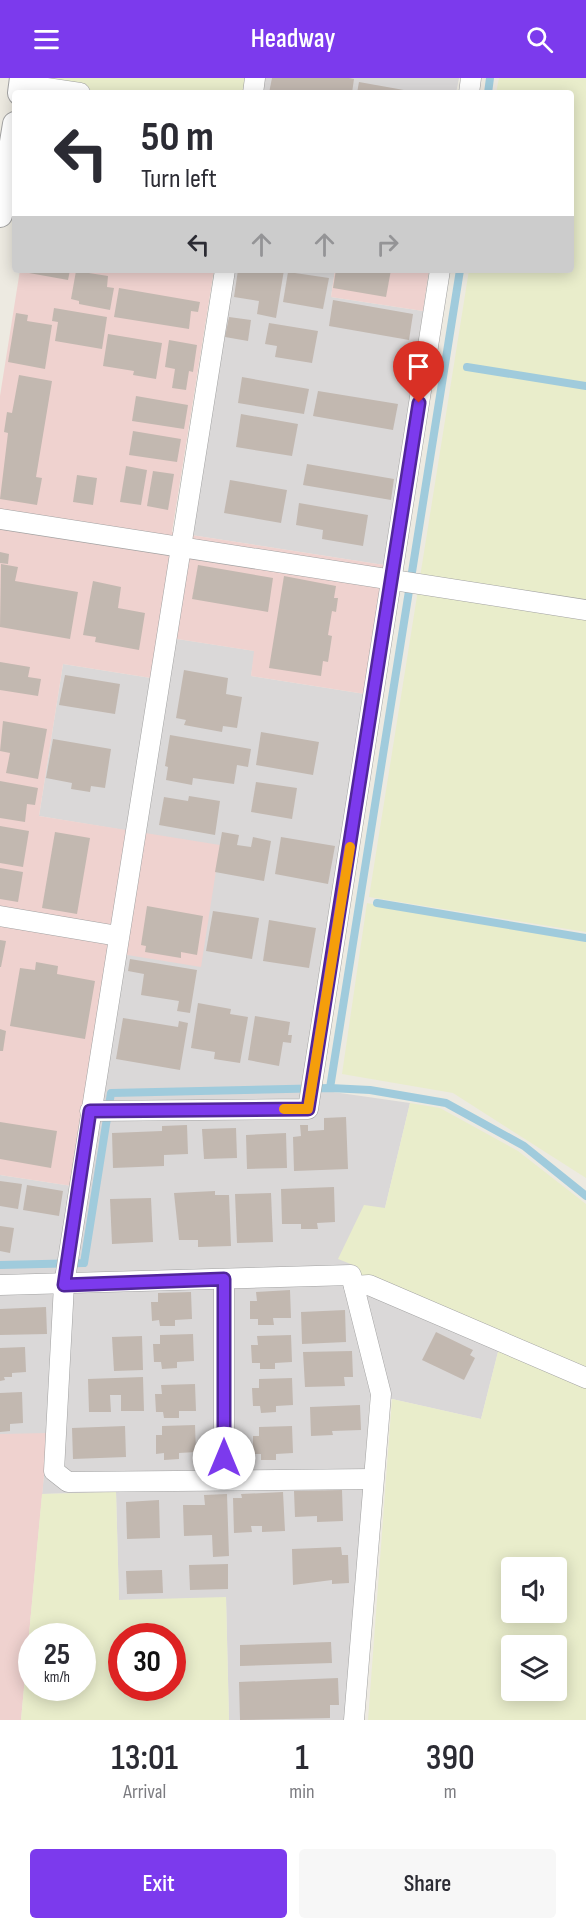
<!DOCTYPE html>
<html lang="en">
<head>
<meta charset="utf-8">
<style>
  body { margin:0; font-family:"Sofia Sans Condensed",sans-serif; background:#f7f7f7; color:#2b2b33; height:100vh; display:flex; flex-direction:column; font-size:22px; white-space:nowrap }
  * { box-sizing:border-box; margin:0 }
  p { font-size:20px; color:#7c7c81 }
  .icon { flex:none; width:33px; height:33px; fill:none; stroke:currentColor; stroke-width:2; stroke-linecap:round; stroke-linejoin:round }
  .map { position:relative; height:1642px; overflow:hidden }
  .drawer { display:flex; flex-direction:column; background:#fff; flex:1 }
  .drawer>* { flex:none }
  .top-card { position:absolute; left:12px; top:12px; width:562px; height:183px; border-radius:6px; box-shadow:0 3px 15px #0003; background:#fff; color:#2b2b33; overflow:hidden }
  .buttons { position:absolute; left:501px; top:1479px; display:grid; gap:12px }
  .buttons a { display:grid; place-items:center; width:66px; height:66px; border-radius:6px; background:#fff; box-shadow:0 3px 15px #0003; font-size:30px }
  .speed { position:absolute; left:18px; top:1545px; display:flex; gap:12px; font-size:30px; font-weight:700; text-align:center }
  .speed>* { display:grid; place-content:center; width:78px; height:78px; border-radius:50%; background:#fff; box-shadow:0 3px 15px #0003; line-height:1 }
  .speed small { font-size:15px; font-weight:400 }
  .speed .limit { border:9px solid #d22; background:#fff; color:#111 }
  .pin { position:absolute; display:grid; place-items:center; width:51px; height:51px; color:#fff; margin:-62px -26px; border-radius:50% 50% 50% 0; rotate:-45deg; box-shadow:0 0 6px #0007 }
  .pin .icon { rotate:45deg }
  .me { position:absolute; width:66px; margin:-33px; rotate:0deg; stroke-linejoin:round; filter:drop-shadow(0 0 4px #0008) }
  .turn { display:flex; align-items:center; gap:21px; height:126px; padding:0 30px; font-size:27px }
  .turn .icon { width:78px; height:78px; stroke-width:2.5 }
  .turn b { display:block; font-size:42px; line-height:51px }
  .lanes { display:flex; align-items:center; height:57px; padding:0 30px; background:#0003; justify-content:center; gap:30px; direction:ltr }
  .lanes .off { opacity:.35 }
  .eta { display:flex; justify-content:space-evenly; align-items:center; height:102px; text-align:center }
  .eta b { font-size:36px; font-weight:600; line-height:42px }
  .cta { display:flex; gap:12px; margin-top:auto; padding:12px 30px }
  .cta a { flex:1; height:69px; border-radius:6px; background:#7c3aed; color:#fff; font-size:24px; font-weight:600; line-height:69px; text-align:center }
  .cta a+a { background:#f7f7f7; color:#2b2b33 }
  header { display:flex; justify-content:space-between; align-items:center; height:78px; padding:0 30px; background:#7c3aed; color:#fff; font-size:27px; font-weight:600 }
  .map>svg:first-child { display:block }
  .residential { fill:#dad8d8 }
  .commercial { fill:#efd2cf }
  .farmland { fill:#e9edcb; fill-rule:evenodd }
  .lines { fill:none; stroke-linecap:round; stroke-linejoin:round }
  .stream { stroke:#a0cbdc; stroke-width:8 }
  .building { fill:#c2b8b0 }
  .minor-casing { stroke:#a2a2a2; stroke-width:21 }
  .tertiary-casing { stroke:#a2a2a2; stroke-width:26 }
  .minor { stroke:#fff; stroke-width:20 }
  .tertiary { stroke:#fff; stroke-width:24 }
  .route-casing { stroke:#51269a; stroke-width:15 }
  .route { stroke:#7c3aed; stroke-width:10 }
  .slow { stroke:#f59e0b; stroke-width:10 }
</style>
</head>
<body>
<header><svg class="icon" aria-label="menu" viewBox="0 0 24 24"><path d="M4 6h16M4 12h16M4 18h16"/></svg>Headway<svg class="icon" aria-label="search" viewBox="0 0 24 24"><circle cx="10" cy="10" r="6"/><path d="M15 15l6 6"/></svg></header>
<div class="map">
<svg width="586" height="1642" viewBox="0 0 586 1642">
  <rect width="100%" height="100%" fill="#edeae1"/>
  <g class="residential">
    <polygon points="260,0 459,0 456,15 258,15"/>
    <polygon points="231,192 335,192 331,219 423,233 384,487 191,457"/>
    <polygon points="158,558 255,573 251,598 365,616 305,1010 410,1025 385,1130 358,1189 499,1270 481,1341 392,1321 370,1319 347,1642 229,1642 226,1520 119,1522 116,1414 42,1416 48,1356 0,1356 0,1097 72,1108 108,874 220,768 39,738 63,586 151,600"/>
  </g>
  <g class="commercial">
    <polygon points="20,192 214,192 172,454 384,487 365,616 251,598 254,573 158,558 151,600 63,586 39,738 220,767 201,889 109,874 72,1108 0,1097 0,318"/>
    <polygon points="335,192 429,192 423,233 331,219"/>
    <polygon points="48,1355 21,1642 0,1642 0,1356"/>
  </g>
  <g class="farmland">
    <polygon points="50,0 246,0 243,15 47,15"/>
    <polygon points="499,0 586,0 586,854 369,819 469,192 572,192 572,15 496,15"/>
    <polygon points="367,825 586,864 586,1100 453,1015 342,996"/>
    <polygon points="410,1025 440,1030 518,1073 586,1126 586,1292 358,1198 358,1189 338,1181 364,1127 385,1130"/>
    <path d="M499,1270L586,1306V1642H368L392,1321L481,1341ZM512,1490H556V1534H512ZM512,1568H556V1612H512Z"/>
    <path d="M116,1414L119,1522L226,1519L229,1642H21L42,1416ZM32,1558H82V1610H32ZM172,1558V1610H122V1558Z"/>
  </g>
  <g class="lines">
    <g class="stream">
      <polyline points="488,15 490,0"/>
      <polyline points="467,289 586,308"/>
      <polyline points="377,825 586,860"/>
      <polyline points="330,1010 460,192"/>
      <polyline points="0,1187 84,1185 111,1015 330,1010 370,1012 446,1025 524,1068 586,1118"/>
    </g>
  </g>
  <g class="building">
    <polygon points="272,0 349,0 354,1 352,15 269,15"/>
    <polygon points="359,4 415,14 415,15 357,15"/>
    <polygon points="29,192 70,192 68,202 29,195"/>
    <polygon points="238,192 284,192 276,240 257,236 259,223 234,219"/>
    <polygon points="336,192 391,192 386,219 333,210"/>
    <polygon points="76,193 108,198 107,209 114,210 110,232 79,226 79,223 71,221"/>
    <polygon points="288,194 329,200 323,231 283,224"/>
    <polygon points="119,210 200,224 198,234 191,233 189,251 114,239"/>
    <polygon points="333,222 413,236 409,262 329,248"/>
    <polygon points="54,230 107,239 102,271 55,263 58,244 52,243"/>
    <polygon points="16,235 28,237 27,243 52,247 45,291 8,284"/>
    <polygon points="229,239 251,242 248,263 225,259"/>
    <polygon points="269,245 318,253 312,285 275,279 277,268 265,266"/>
    <polygon points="108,256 162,265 156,301 133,297 134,293 103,288"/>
    <polygon points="169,262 197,267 193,294 189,293 186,312 172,310 175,291 165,289"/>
    <polygon points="19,297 52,303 36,399 42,400 37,427 0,421 8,355 4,354 7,334 12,335"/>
    <polygon points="242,299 309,311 304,336 238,325"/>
    <polygon points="318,313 398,326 393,352 313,338"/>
    <polygon points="136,318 188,327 184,351 132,343"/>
    <polygon points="241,336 298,346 292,378 236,369"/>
    <polygon points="133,353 181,361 177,384 129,377"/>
    <polygon points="307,386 394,401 391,422 303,407"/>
    <polygon points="126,388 147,392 141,427 120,424"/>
    <polygon points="153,393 174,396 168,432 147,428"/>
    <polygon points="77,397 97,400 93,427 73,424"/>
    <polygon points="230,402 287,412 281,445 224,435"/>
    <polygon points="299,425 368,437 363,468 322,461 323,452 296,447"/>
    <polygon points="0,474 9,476 8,486 0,485"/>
    <polygon points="1,486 18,489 15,503 78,514 70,561 0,549"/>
    <polygon points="198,487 273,500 268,534 192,521"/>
    <polygon points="284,498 336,508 334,520 338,520 336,534 332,533 328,557 332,558 328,584 323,583 321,598 269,590"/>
    <polygon points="93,503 121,509 118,530 145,535 139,572 95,564 96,559 83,557"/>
    <polygon points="0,584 30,589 28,599 41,601 38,618 0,612"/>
    <polygon points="184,592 228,600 226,616 242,619 237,650 223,648 222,654 184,647 186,642 176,640"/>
    <polygon points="65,597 120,606 115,636 59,627"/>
    <polygon points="3,643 47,651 38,701 6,695 10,675 0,673"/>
    <polygon points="261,654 319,664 313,697 256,687"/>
    <polygon points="170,657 251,671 248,689 237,687 234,706 193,700 192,707 166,702 168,689 165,688"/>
    <polygon points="53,661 111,671 105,710 91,708 90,714 71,711 72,705 46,700"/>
    <polygon points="0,703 38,710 35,727 27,726 25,744 0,740"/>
    <polygon points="256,704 297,710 292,741 251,734"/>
    <polygon points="189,718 220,723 215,757 159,747 164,719 188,723"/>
    <polygon points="0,748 29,753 23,789 0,785"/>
    <polygon points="55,754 90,760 77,836 42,830"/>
    <polygon points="222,754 239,757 237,767 251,769 253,759 271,763 264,803 215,794"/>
    <polygon points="281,759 335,768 328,806 275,796"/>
    <polygon points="0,790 23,794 18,824 0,821"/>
    <polygon points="147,828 203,838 197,877 181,874 181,880 145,874 146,868 141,867"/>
    <polygon points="213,833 259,840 252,881 206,873"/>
    <polygon points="269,842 316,850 309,890 263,883"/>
    <polygon points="0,862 6,863 1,889 0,889"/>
    <polygon points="130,881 197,892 190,935 177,933 179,923 141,917 144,896 128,893"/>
    <polygon points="36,884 58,888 57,896 95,903 85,961 10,948 20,890 35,892"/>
    <polygon points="198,925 231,931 230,936 248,939 240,985 214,981 215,974 191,970"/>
    <polygon points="255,938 290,944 288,957 292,957 291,965 283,964 279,988 248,982"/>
    <polygon points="123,940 178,949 179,943 188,945 180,992 116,981"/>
    <polygon points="0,951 6,953 3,973 0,973"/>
    <polygon points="346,1039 348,1091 294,1093 293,1059 301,1058 300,1047 308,1047 308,1053 324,1052 324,1040"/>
    <polygon points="0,1044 57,1053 51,1090 0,1081"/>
    <polygon points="187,1047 188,1076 164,1077 164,1088 113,1090 112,1055 162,1053 162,1048"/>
    <polygon points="236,1050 237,1080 204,1081 202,1051"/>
    <polygon points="286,1055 287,1090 247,1091 246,1057"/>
    <polygon points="0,1103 22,1106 18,1131 0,1128"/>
    <polygon points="27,1107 63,1113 59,1138 23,1132"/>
    <polygon points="334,1109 335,1144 317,1145 318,1151 301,1151 301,1146 282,1146 281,1111"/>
    <polygon points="215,1113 215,1117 229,1117 231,1168 198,1169 198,1162 179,1162 174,1115"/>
    <polygon points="271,1115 273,1164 237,1165 235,1116"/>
    <polygon points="151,1120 153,1164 112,1166 110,1121"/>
    <polygon points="0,1148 14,1150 10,1175 0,1173"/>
    <polygon points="290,1212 291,1240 273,1240 274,1247 258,1247 258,1241 250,1241 250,1223 257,1223 256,1214"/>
    <polygon points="191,1214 192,1241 175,1242 175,1248 160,1248 159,1242 152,1243 151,1224 158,1224 158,1215"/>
    <polygon points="46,1229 47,1256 0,1257 0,1231"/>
    <polygon points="345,1232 346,1264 302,1266 301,1234"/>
    <polygon points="436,1254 473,1272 470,1277 475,1280 464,1302 422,1282"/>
    <polygon points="193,1256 194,1283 177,1284 177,1290 162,1291 161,1284 154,1284 153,1266 160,1266 160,1257"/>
    <polygon points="291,1257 292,1284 275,1285 275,1291 260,1291 260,1285 252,1285 251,1267 258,1267 257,1258"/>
    <polygon points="142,1258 143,1292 114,1293 112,1259"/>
    <polygon points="25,1269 26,1294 12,1295 12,1299 4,1299 5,1302 0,1303 0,1270"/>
    <polygon points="352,1273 353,1299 344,1299 345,1308 305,1309 303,1274"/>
    <polygon points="143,1299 144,1333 121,1333 121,1317 110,1317 111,1334 89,1334 88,1301"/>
    <polygon points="292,1300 293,1327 276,1328 276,1334 261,1335 260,1328 253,1328 252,1310 259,1310 259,1301"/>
    <polygon points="195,1306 196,1333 179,1333 179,1340 164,1340 163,1334 156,1334 155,1316 162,1316 161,1307"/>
    <polygon points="22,1314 23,1345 10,1346 10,1353 0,1354 0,1315"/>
    <polygon points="360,1327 361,1352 332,1353 333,1357 311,1358 310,1329"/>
    <polygon points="195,1347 196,1374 179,1375 179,1381 164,1382 164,1375 156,1376 156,1357 162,1357 162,1348"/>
    <polygon points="125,1348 126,1379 73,1381 72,1350"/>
    <polygon points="292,1348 293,1375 276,1376 276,1382 261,1382 261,1376 253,1376 253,1358 259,1358 259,1349"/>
    <polygon points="342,1412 343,1443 317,1444 317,1438 295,1439 294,1413"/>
    <polygon points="283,1414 285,1453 262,1454 262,1448 251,1448 252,1454 234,1455 233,1420 242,1420 241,1416"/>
    <polygon points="227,1416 229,1478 213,1479 212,1457 184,1458 183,1427 205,1427 204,1417"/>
    <polygon points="159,1422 160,1460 127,1461 126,1424"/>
    <polygon points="341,1469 342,1477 348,1477 349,1505 332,1506 332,1502 293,1507 292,1471"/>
    <polygon points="228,1486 228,1511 190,1512 189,1487"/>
    <polygon points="162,1492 163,1515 127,1516 126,1493"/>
    <polygon points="331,1564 332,1585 240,1588 240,1567"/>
    <polygon points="338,1600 339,1627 330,1627 330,1640 240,1642 239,1604"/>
  </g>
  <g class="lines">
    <g class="minor-casing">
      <g id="minor">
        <polyline points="21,6 80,15"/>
        <polyline points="253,15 255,0"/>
        <polyline points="469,15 471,0"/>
        <polyline points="225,192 64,1207 54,1393 68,1404 373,1401"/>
        <polyline points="0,441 586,532"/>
        <polyline points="0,838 118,858"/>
        <polyline points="90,1033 308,1031 440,192"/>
        <polyline points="0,1207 351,1197 381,1316 354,1642"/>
        <polyline points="354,1208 369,1207 586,1300"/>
        <polyline points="224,1402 224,1201"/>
      </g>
    </g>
    <g class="tertiary-casing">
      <g id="tertiary">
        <polyline points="20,15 22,0"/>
        <polyline points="0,137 15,46"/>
      </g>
    </g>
    <use href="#minor" class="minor"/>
    <use href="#tertiary" class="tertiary"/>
  </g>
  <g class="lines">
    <g class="route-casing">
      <polyline id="route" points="224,1380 224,1201 64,1207 90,1033 308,1031 419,325"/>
    </g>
    <use href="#route" class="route"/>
    <polyline class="slow" points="284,1031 308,1031 350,769"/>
  </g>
</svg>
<div class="buttons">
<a><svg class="icon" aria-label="sound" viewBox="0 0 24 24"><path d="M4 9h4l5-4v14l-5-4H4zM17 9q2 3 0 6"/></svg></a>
<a><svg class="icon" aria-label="layers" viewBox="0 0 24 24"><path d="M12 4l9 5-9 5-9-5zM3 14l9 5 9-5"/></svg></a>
</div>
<div class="speed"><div>25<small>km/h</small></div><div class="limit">30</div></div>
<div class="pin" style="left:419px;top:325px;background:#d93025"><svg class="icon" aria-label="arrive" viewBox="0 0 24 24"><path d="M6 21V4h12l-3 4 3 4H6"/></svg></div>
<svg class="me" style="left:224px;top:1380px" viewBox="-20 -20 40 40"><circle r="19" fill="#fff"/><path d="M0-13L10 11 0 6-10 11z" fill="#7c3aed"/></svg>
<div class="top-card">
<div class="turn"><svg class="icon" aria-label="left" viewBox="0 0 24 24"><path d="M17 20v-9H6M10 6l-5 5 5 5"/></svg><div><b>50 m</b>Turn left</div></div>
<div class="lanes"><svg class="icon" aria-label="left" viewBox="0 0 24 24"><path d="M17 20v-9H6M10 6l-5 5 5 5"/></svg><svg class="icon off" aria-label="ahead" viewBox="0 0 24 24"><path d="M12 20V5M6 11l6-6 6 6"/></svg><svg class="icon off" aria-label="ahead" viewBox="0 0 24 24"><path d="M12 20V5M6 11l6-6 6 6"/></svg><svg class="icon off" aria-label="right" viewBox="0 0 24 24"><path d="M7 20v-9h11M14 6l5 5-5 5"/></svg></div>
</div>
</div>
<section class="drawer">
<div class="eta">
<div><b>13:01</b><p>Arrival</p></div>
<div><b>1</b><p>min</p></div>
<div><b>390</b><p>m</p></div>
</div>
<div class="cta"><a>Exit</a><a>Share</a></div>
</section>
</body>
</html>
